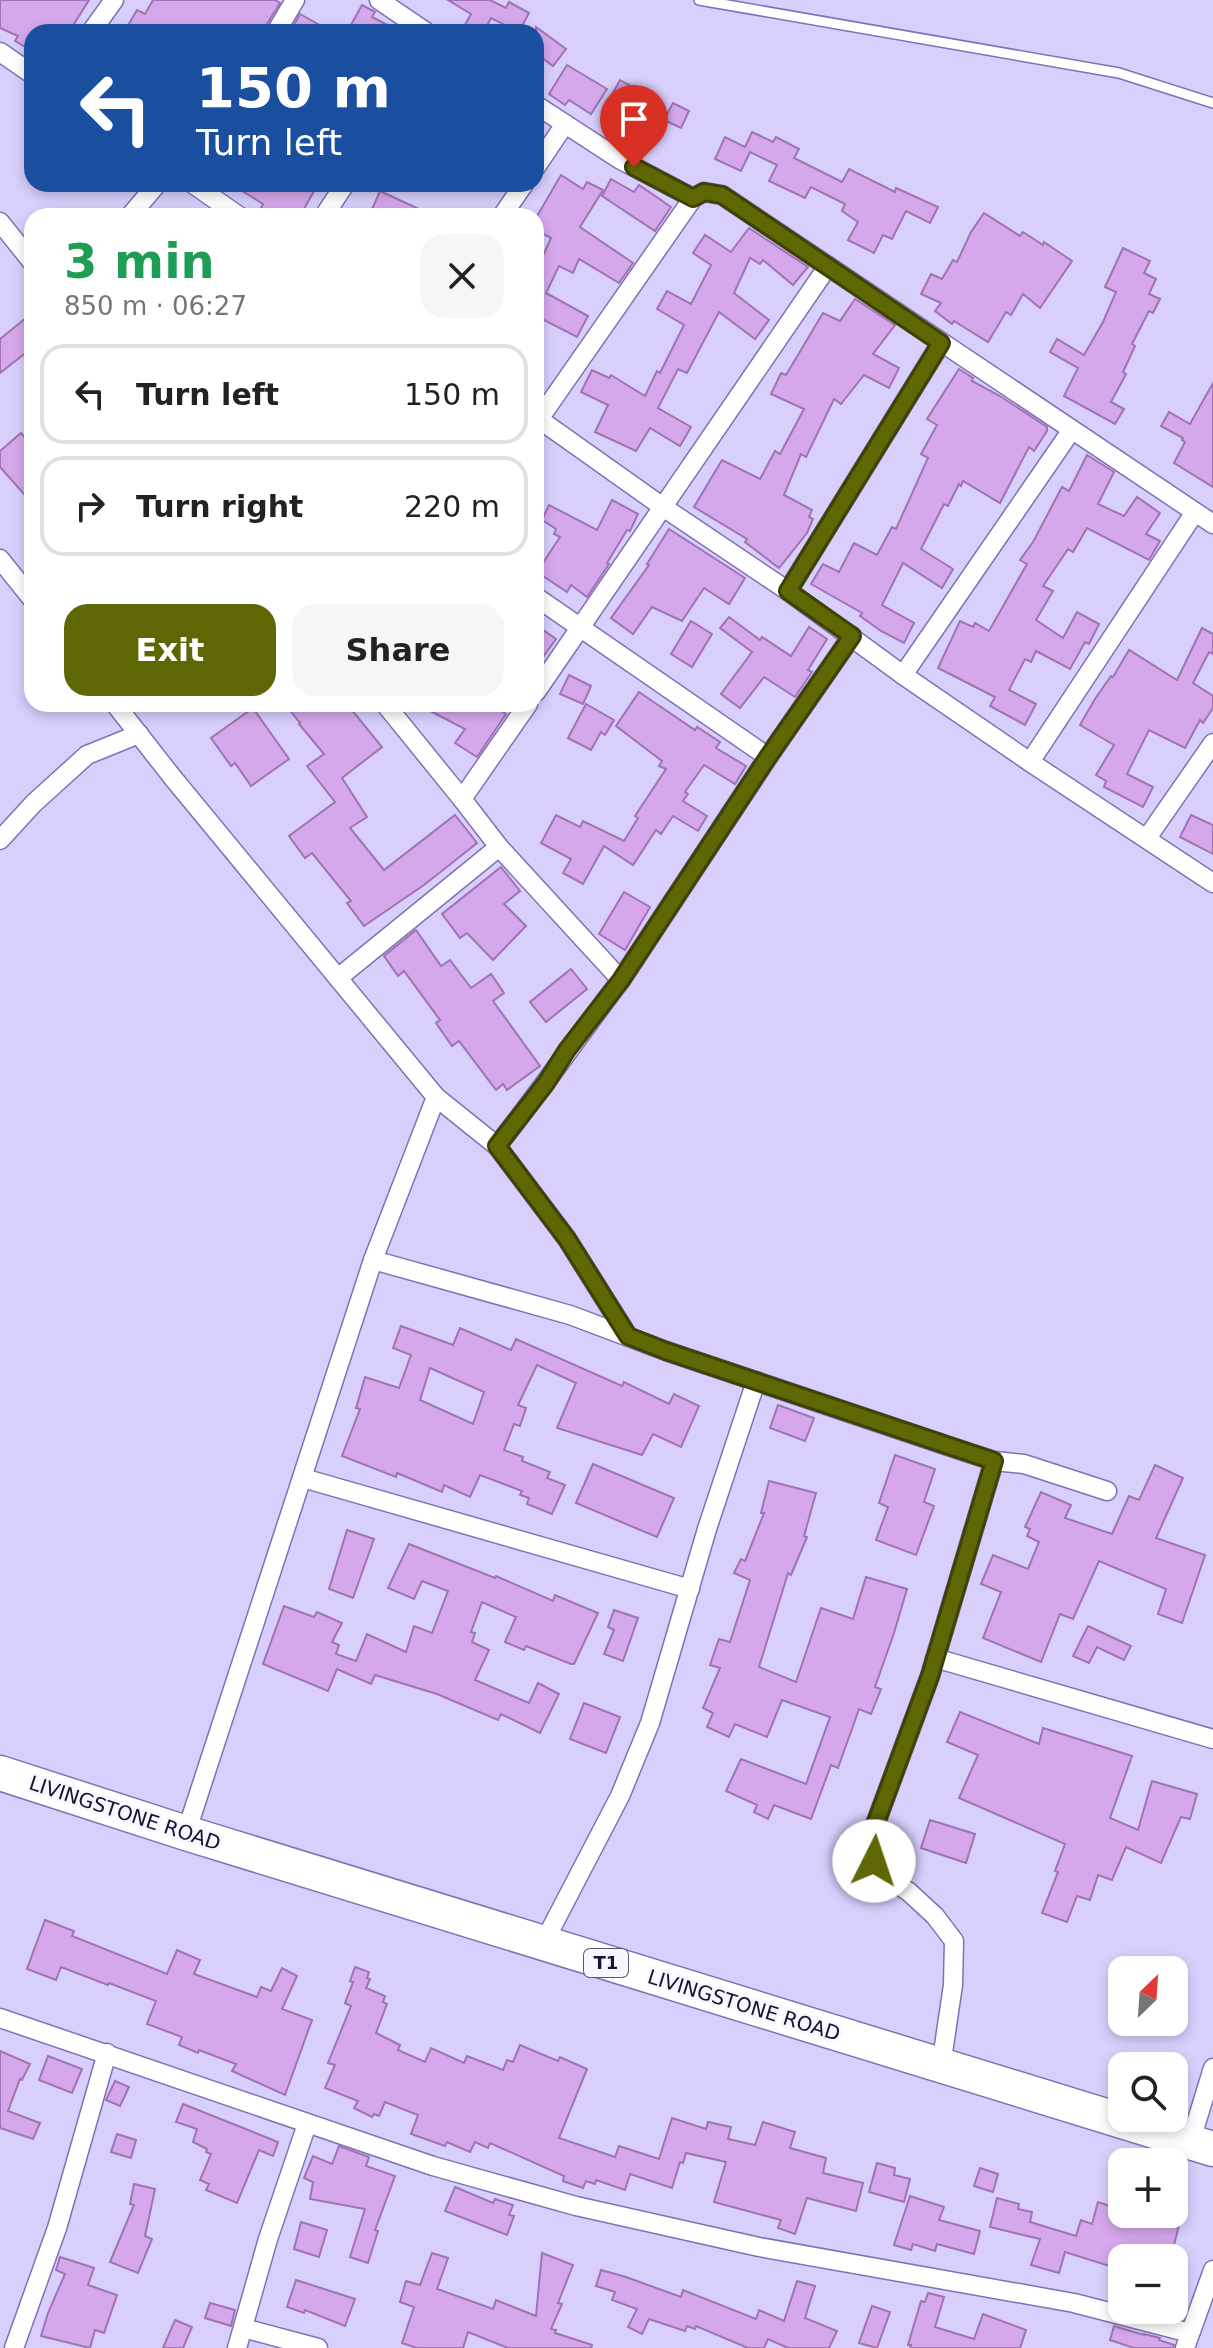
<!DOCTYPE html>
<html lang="en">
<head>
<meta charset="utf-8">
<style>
  body { margin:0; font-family:"DejaVu Sans",sans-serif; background:#f6f6f6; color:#222; height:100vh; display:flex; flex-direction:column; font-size:30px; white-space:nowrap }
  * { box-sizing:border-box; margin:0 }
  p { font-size:26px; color:#767676 }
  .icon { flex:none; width:44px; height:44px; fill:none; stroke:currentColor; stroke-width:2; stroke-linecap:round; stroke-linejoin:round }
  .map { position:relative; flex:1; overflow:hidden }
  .side { position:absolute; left:24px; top:208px; width:520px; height:504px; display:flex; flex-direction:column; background:#fff; border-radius:24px; box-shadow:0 4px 12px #0003 }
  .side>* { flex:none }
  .banner { position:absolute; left:24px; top:24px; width:520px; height:168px; border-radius:24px; box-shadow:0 4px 12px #0003; background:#1a4fa0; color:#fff; overflow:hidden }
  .needle { width:52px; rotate:25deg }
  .controls { position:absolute; left:1108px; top:1956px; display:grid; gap:16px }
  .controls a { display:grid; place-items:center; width:80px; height:80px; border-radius:16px; background:#fff; box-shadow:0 4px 12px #0003; font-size:40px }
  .pin { position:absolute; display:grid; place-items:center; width:68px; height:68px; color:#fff; margin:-82px -34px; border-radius:50% 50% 50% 0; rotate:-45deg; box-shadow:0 0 8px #0007 }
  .pin .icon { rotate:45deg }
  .me { position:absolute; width:88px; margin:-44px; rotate:4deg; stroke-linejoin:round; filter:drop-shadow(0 0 6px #0008) }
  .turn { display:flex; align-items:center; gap:28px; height:168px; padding:0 40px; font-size:36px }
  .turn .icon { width:104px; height:104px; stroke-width:2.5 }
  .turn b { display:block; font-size:56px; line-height:68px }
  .round { display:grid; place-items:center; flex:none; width:84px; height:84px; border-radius:24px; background:#f6f6f6 }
  .summary { display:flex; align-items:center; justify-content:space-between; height:136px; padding:0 40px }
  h1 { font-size:48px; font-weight:700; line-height:60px; color:#1e9e55 }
  .primary-button { display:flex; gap:16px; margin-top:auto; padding:16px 40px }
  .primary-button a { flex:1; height:92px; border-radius:24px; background:#5f6604; color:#fff; font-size:32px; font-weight:700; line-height:92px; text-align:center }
  .primary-button a+a { background:#f6f6f6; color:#222 }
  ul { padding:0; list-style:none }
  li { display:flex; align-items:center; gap:24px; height:100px; margin:0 16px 12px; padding:0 24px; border:4px solid #e0e0e0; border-radius:24px }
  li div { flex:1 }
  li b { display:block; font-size:30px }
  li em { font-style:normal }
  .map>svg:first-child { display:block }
  .building { fill:#d5a8ec; stroke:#9f73b4; stroke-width:2; fill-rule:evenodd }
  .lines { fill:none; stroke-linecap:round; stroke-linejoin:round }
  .lane-casing { stroke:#8170b6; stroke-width:12 }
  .street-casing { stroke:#8170b6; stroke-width:21 }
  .highway-casing { stroke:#8170b6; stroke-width:37 }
  .lane { stroke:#fff; stroke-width:9 }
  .street { stroke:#fff; stroke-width:18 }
  .highway { stroke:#fff; stroke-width:34 }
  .route-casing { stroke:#3e4203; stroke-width:20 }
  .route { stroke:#5f6604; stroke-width:14 }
  .labels { text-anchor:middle; stroke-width:6; stroke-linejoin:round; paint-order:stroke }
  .shield { fill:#f8f6fe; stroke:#5d566c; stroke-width:2 }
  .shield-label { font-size:18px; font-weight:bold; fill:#1a122e }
  .street-label { font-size:20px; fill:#1a122e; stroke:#f8f6fe }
</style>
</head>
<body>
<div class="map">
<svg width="1213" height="2348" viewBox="0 0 1213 2348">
  <rect width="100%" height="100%" fill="#d8cffd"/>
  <g class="building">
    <polygon points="0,0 89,0 69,32 32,32 32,51 15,41 18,36 0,28"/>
    <polygon points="153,0 275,0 280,3 262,32 124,32 137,10 145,14"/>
    <polygon points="448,0 490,0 506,8 509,2 529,13 519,32 491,18 484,32 461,32 471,14"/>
    <polygon points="362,5 375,12 372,17 401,32 347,32"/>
    <polygon points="300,14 332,32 290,32"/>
    <polygon points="536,27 566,49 553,66 536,53"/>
    <polygon points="567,65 607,89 591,114 569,100 565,105 549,94"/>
    <polygon points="620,80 636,89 626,107 610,98"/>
    <polygon points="673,103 689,111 681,128 664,120"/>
    <polygon points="752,132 773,142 776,137 799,149 794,158 842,182 849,169 895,192 896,188 938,207 930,223 906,211 892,239 883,235 874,253 848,240 858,222 842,211 845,204 811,187 805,198 769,181 777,165 750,152 741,171 715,159 725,137 745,147"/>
    <polygon points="561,175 583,189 587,182 603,190 580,227 633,263 619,283 579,259 573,273 559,266 546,293 588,316 577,337 536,316 536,271 551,238 536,230 536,218"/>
    <polygon points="611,179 634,192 639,185 671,207 655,231 602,196"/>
    <polygon points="231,184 318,184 300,216 275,216 261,208 263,204"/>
    <polygon points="380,191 434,216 369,216"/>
    <polygon points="984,213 1020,236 1023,232 1043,245 1044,242 1072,261 1040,308 1023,294 1011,315 1006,312 988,342 954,321 952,324 935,311 941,303 921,294 931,274 942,279 953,260 957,262 971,232"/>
    <polygon points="749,228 808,267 793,285 763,260 760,264 750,258 734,293 769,320 755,339 719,312 687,373 678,369 658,408 691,427 680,446 650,428 636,451 595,432 608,405 581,392 592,370 609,378 611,375 645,396 657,371 660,373 684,325 657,309 667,291 691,304 711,265 693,253 705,235 731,252"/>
    <polygon points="1123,248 1150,261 1144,273 1156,279 1149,294 1160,299 1153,313 1149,311 1132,344 1135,346 1123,372 1126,374 1111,402 1124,409 1115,424 1064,396 1078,368 1050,352 1057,339 1084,355 1103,322 1116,292 1105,287"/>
    <polygon points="855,299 895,325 873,354 899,368 889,388 864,375 841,404 834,399 806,457 801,454 784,495 812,510 809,517 813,519 807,533 779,568 745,542 747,539 694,507 722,460 760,479 775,451 780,454 804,409 771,394 781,373 786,375 823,313 840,321"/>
    <polygon points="26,318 32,326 32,348 0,373 0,339"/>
    <polygon points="959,369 973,378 972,381 1000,396 1047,427 1047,431 1034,451 1029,447 1000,503 963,481 961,486 959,484 948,506 944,504 921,549 953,569 942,588 903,563 882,605 914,623 904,643 881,631 860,616 862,613 811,584 823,564 839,572 854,543 877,555 892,527 896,529 928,458 921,454 937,425 927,419"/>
    <polygon points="1213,383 1213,487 1174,463 1185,442 1182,440 1183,438 1161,426 1169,412 1190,424"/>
    <polygon points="21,433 32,446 32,503 0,467 0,451"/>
    <polygon points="1087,455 1114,472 1098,504 1124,516 1137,497 1160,513 1146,534 1160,541 1149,560 1087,528 1073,552 1068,549 1043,586 1053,591 1036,620 1063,638 1077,612 1099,624 1089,644 1085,642 1070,669 1036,651 1031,662 1025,659 1009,690 1036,704 1025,725 990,706 995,697 938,668 960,621 973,627 975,623 989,631 1027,564 1020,560 1033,542 1062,487 1069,491"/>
    <polygon points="612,500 638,514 630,531 627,530 607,563 609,564 587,597 571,585 567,592 537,572 560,537 554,534 556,529 542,520 549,505 597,530"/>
    <polygon points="669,529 745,578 729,604 704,588 682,621 652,607 633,634 611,618 649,565 647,564"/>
    <polygon points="729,617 760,640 762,637 791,656 809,627 827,639 808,670 812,672 795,697 764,677 740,708 721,694 752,652 720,628"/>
    <polygon points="691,621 712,634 692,667 671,654"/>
    <polygon points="536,625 556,639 536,667"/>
    <polygon points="1202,628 1213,634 1213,654 1209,652 1193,683 1213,696 1213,708 1203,723 1200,720 1185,748 1149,730 1127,774 1153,787 1143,807 1104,787 1106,781 1096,775 1114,745 1080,725 1095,699 1111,676 1113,677 1129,650 1177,680"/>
    <polygon points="569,675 591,686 583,704 560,694"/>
    <polygon points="639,692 695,730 697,727 720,742 716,748 746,766 735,784 704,765 685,792 688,794 683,801 707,816 698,831 673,816 661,834 656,830 633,865 604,846 583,884 563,873 571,859 541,843 556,815 580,827 583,821 624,841 638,818 635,816 666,769 659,766 662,761 616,726"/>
    <polygon points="285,704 347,704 382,747 342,778 367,817 350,828 384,870 455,815 477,843 424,885 364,926 347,903 351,901 312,853 305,858 289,836 335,802 307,766 324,754 299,724 300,723"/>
    <polygon points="417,704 490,704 506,714 477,757 455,743 465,729"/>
    <polygon points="586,704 614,720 605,735 601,732 591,750 568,738"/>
    <polygon points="253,708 289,759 251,786 235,763 231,766 211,738"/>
    <polygon points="1191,815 1213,825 1213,854 1180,837"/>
    <polygon points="501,867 520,891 504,904 526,926 493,960 467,933 460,938 442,914"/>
    <polygon points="624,892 650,907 625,950 599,934"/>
    <polygon points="416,930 441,966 450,960 471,988 491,974 504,993 493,1001 540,1066 507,1090 503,1084 496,1090 459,1041 452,1046 436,1023 440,1020 404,971 398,976 384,956"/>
    <polygon points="571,969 587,989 546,1022 530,1002"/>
    <path d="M401,1326L453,1345L460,1328L511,1350L516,1339L622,1386L624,1382L669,1404L674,1394L699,1406L681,1447L653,1434L642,1455L557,1428L576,1383L537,1365L518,1405L526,1408L520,1426L514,1424L504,1450L523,1457L522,1461L550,1472L547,1478L565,1485L552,1514L527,1504L529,1498L520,1495L522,1491L480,1475L470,1497L444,1485L442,1492L397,1473L396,1477L342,1456L360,1409L356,1408L365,1377L399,1388L411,1355L393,1348ZM430,1368L484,1392L473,1424L420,1400Z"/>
    <polygon points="778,1405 814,1418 805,1441 770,1428"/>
    <polygon points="895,1455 935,1469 924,1502 934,1506 916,1555 876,1540 888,1507 879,1503"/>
    <polygon points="593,1464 674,1498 657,1537 576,1503"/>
    <polygon points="1155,1465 1183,1478 1156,1538 1205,1555 1182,1623 1158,1614 1166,1589 1099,1561 1073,1619 1060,1614 1041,1662 983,1638 1001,1592 981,1584 993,1555 1028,1569 1039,1542 1027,1536 1030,1529 1025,1527 1041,1492 1071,1505 1065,1518 1112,1534 1129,1496 1139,1500"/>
    <polygon points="769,1481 816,1493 804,1536 807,1537 791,1575 788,1573 759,1667 796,1682 821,1608 853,1619 866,1577 907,1589 894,1633 875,1687 881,1689 871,1714 859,1709 838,1768 831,1765 811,1819 774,1805 768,1819 754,1812 757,1805 726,1791 741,1759 806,1784 830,1717 782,1700 767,1737 735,1724 729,1737 707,1727 713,1713 703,1708 720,1668 710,1665 719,1639 730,1642 750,1580 734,1573 741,1559 745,1561 764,1513 761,1513"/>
    <polygon points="347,1530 374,1539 353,1598 329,1589"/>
    <polygon points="409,1544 495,1578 496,1576 553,1601 555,1595 598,1613 574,1664 571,1664 526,1646 524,1650 505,1642 516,1617 482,1602 471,1632 475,1633 472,1642 489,1650 475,1680 529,1703 538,1683 559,1694 540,1733 501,1714 498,1720 437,1694 375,1675 371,1684 337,1669 328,1691 263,1664 284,1606 314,1617 317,1612 342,1623 332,1642 339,1645 336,1654 356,1661 367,1634 406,1652 414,1626 432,1633 448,1591 422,1581 414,1599 388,1588"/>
    <polygon points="614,1610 638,1618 623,1661 604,1654 614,1630 608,1627"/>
    <polygon points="1088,1626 1131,1646 1124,1660 1097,1647 1089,1663 1073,1656"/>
    <polygon points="584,1703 620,1717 606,1753 570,1739"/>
    <polygon points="960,1712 1039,1744 1043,1728 1132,1756 1110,1818 1138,1830 1152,1781 1197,1794 1190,1819 1181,1817 1161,1863 1126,1847 1112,1880 1098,1875 1090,1900 1077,1896 1067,1922 1042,1913 1058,1872 1055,1871 1065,1844 959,1798 978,1755 947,1742"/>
    <polygon points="930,1820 975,1834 966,1863 921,1848"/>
    <polygon points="45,1920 74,1931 72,1936 167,1974 177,1950 200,1960 194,1974 257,1997 261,1987 271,1991 282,1968 297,1976 282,2009 312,2020 285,2095 232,2071 236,2064 199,2050 198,2053 179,2045 182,2037 147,2024 156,2001 109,1983 108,1985 61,1967 56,1980 27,1969"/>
    <polygon points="355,1967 369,1972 367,1978 370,1979 366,1988 385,1996 383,2002 387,2004 376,2033 400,2045 398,2050 425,2062 431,2048 464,2063 467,2056 503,2070 507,2060 513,2062 520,2045 558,2061 560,2057 587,2069 559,2138 615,2157 619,2146 659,2159 672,2118 706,2129 708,2122 731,2127 728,2139 755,2145 763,2122 795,2132 790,2148 826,2158 823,2173 863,2183 856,2211 807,2198 795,2234 778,2228 781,2220 714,2202 726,2162 686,2153 683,2163 680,2162 672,2188 630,2174 625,2190 596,2180 595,2184 586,2181 583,2188 563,2181 564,2176 490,2143 488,2148 475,2142 470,2152 447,2142 445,2146 411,2134 418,2115 385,2102 379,2116 374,2114 372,2117 354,2108 358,2101 325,2088 335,2065 328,2063 351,2006 345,2003 353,1982 350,1981"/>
    <polygon points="0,2051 30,2064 22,2080 20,2079 8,2111 40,2123 33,2139 0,2128"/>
    <polygon points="48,2056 82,2069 72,2093 39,2080"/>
    <polygon points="115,2081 129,2087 120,2106 106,2100"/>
    <polygon points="183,2104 278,2142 273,2156 259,2150 237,2203 206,2190 209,2184 200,2180 211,2154 206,2152 207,2149 193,2142 197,2129 176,2122"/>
    <polygon points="117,2134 136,2140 131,2158 111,2152"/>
    <polygon points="339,2146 369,2157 366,2166 395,2176 375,2230 378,2231 368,2263 350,2257 365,2209 310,2199 313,2182 304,2178 313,2156 332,2164"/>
    <polygon points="877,2163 895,2168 894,2175 910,2179 904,2202 869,2192"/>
    <polygon points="980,2168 998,2174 993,2192 974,2186"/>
    <polygon points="134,2184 155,2189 145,2236 152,2239 138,2273 110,2262 134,2205 130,2204"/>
    <polygon points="455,2187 493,2203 495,2199 513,2205 509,2215 514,2216 507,2235 445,2211"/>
    <polygon points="910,2196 944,2207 939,2220 980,2231 974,2254 937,2244 935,2251 913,2244 911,2250 894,2245"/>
    <polygon points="997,2198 1019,2204 1018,2209 1032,2212 1030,2222 1076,2236 1081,2220 1092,2224 1098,2202 1122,2210 1122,2214 1137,2214 1179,2225 1171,2257 1130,2247 1128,2258 1122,2258 1122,2270 1065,2252 1059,2273 1031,2265 1040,2239 990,2227"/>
    <polygon points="301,2222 327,2230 319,2257 294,2249"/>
    <polygon points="432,2253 448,2258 437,2289 493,2309 496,2300 536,2316 542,2253 573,2265 558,2303 562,2304 551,2329 556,2330 555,2333 592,2345 591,2348 508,2348 468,2332 463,2348 417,2348 402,2343 414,2307 400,2302 406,2281 420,2285"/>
    <polygon points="60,2257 94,2268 88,2285 117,2295 104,2333 95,2330 90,2348 41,2336 48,2313 65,2274 56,2270"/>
    <polygon points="601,2270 626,2277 681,2297 683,2290 756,2319 759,2310 784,2321 797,2281 815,2286 805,2318 837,2331 829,2348 788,2348 768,2339 764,2348 748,2348 696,2326 695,2329 687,2326 685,2331 649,2319 642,2334 628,2327 637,2309 612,2300 615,2292 596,2286"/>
    <polygon points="296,2280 355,2299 345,2326 305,2310 304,2313 287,2307"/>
    <polygon points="928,2293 944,2297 935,2327 974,2339 983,2314 1026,2330 1020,2348 910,2348 911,2345 908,2345 921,2301 925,2302"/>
    <polygon points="210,2303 235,2310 231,2326 205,2318"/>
    <polygon points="872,2306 890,2312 877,2348 859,2343"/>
    <polygon points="175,2320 192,2327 183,2348 163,2348"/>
    <polygon points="1114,2326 1144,2335 1144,2334 1160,2338 1159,2340 1174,2345 1173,2348 1134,2348 1110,2340"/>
  </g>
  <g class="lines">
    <g class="lane-casing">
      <polyline id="lane" points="699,0 1119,73 1213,103"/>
    </g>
    <g class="street-casing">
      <g id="street">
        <polyline points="379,0 426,32"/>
        <polyline points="91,32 114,0"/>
        <polyline points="276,32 295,0"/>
        <polyline points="0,52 32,74"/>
        <polyline points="536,105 619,159 693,198 704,192 722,195 1213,524"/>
        <polyline points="536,167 565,124"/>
        <polyline points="193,184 239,216"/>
        <polyline points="130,216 157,184"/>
        <polyline points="324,216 345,184"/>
        <polyline points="502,216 524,184"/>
        <polyline points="0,222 32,262"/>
        <polyline points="536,417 663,507 788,591 903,675 1030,762 1213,883"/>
        <polyline points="539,419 693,198"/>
        <polyline points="0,559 32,599"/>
        <polyline points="788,591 941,343"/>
        <polyline points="536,597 768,757"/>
        <polyline points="903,675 1071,431"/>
        <polyline points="536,692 828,266"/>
        <polyline points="115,704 173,778 436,1097 373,1260 186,1833"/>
        <polyline points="385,704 462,799"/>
        <polyline points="528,704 462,799 499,847 621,980 768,757 852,636"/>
        <polyline points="1030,762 1195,512"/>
        <polyline points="1147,838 1213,743"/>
        <polyline points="0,840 34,803 87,755 139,734"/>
        <polyline points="338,978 499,847"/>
        <path d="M621,980C579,1035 540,1092 497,1146L567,1239L628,1336"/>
        <polyline points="436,1097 497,1146"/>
        <polyline points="373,1260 570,1315 666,1351 957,1449 994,1461 1024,1464 1107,1491"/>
        <polyline points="303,1478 690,1589"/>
        <polyline points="935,1658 1213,1739"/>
        <polyline points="543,1944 620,1796 650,1723 707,1529 756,1381"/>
        <polyline points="0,2018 433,2166 576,2206 759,2247 1074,2303 1190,2333"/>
        <polyline points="941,2066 953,1985 954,1941 935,1916 909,1892 882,1874 874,1861 872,1849 875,1825 930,1676 994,1461"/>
        <polyline points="1190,2143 1213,2068"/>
        <polyline points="243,2328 318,2348"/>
        <polyline points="14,2348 57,2228 107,2053"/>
        <polyline points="237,2348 268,2239 307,2124"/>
        <polyline points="1185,2348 1213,2270"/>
      </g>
    </g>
    <g class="highway-casing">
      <polyline id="highway" points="0,1773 186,1833 1213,2149"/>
    </g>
    <use href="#lane" class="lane"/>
    <use href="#street" class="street"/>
    <use href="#highway" class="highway"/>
  </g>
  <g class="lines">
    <g class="route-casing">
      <polyline id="route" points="634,167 693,198 704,192 722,195 941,343 788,591 852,636 768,757 621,980 567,1050 546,1083 497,1146 567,1239 628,1336 666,1351 994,1461 930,1676 875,1825 872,1849 874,1861"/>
    </g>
    <use href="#route" class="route"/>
  </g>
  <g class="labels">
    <rect class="shield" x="584" y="1949" width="44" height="28" rx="6"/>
    <g class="shield-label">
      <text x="606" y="1969">T1</text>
    </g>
    <g class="street-label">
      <text transform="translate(125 1813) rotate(18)" y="7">LIVINGSTONE ROAD</text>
      <text transform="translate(744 2005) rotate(17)" y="7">LIVINGSTONE ROAD</text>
    </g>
  </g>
</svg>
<div class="controls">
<a><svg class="needle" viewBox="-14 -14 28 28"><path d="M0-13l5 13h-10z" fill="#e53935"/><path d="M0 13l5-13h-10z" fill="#767676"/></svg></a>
<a><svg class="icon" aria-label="search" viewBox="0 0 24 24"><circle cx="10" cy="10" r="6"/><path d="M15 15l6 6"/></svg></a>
<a>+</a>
<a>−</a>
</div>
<div class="pin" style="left:634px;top:167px;background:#d93025"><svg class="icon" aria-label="arrive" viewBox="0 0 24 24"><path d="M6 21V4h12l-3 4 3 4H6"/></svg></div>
<svg class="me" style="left:874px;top:1861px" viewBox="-20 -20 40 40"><circle r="19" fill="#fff"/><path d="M0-13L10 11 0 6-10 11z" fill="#5f6604"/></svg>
<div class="banner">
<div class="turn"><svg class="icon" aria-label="left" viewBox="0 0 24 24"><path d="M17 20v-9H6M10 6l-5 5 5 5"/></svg><div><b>150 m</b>Turn left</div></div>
</div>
<section class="side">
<div class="summary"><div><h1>3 min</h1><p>850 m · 06:27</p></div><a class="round"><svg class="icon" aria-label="close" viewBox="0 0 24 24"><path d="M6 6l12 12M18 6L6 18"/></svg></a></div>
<ul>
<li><svg class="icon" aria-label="left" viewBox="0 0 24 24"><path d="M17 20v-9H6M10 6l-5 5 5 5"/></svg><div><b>Turn left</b></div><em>150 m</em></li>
<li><svg class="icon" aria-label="right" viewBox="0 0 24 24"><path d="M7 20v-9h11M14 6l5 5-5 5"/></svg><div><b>Turn right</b></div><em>220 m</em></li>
</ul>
<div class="primary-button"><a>Exit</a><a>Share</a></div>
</section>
</div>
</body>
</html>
